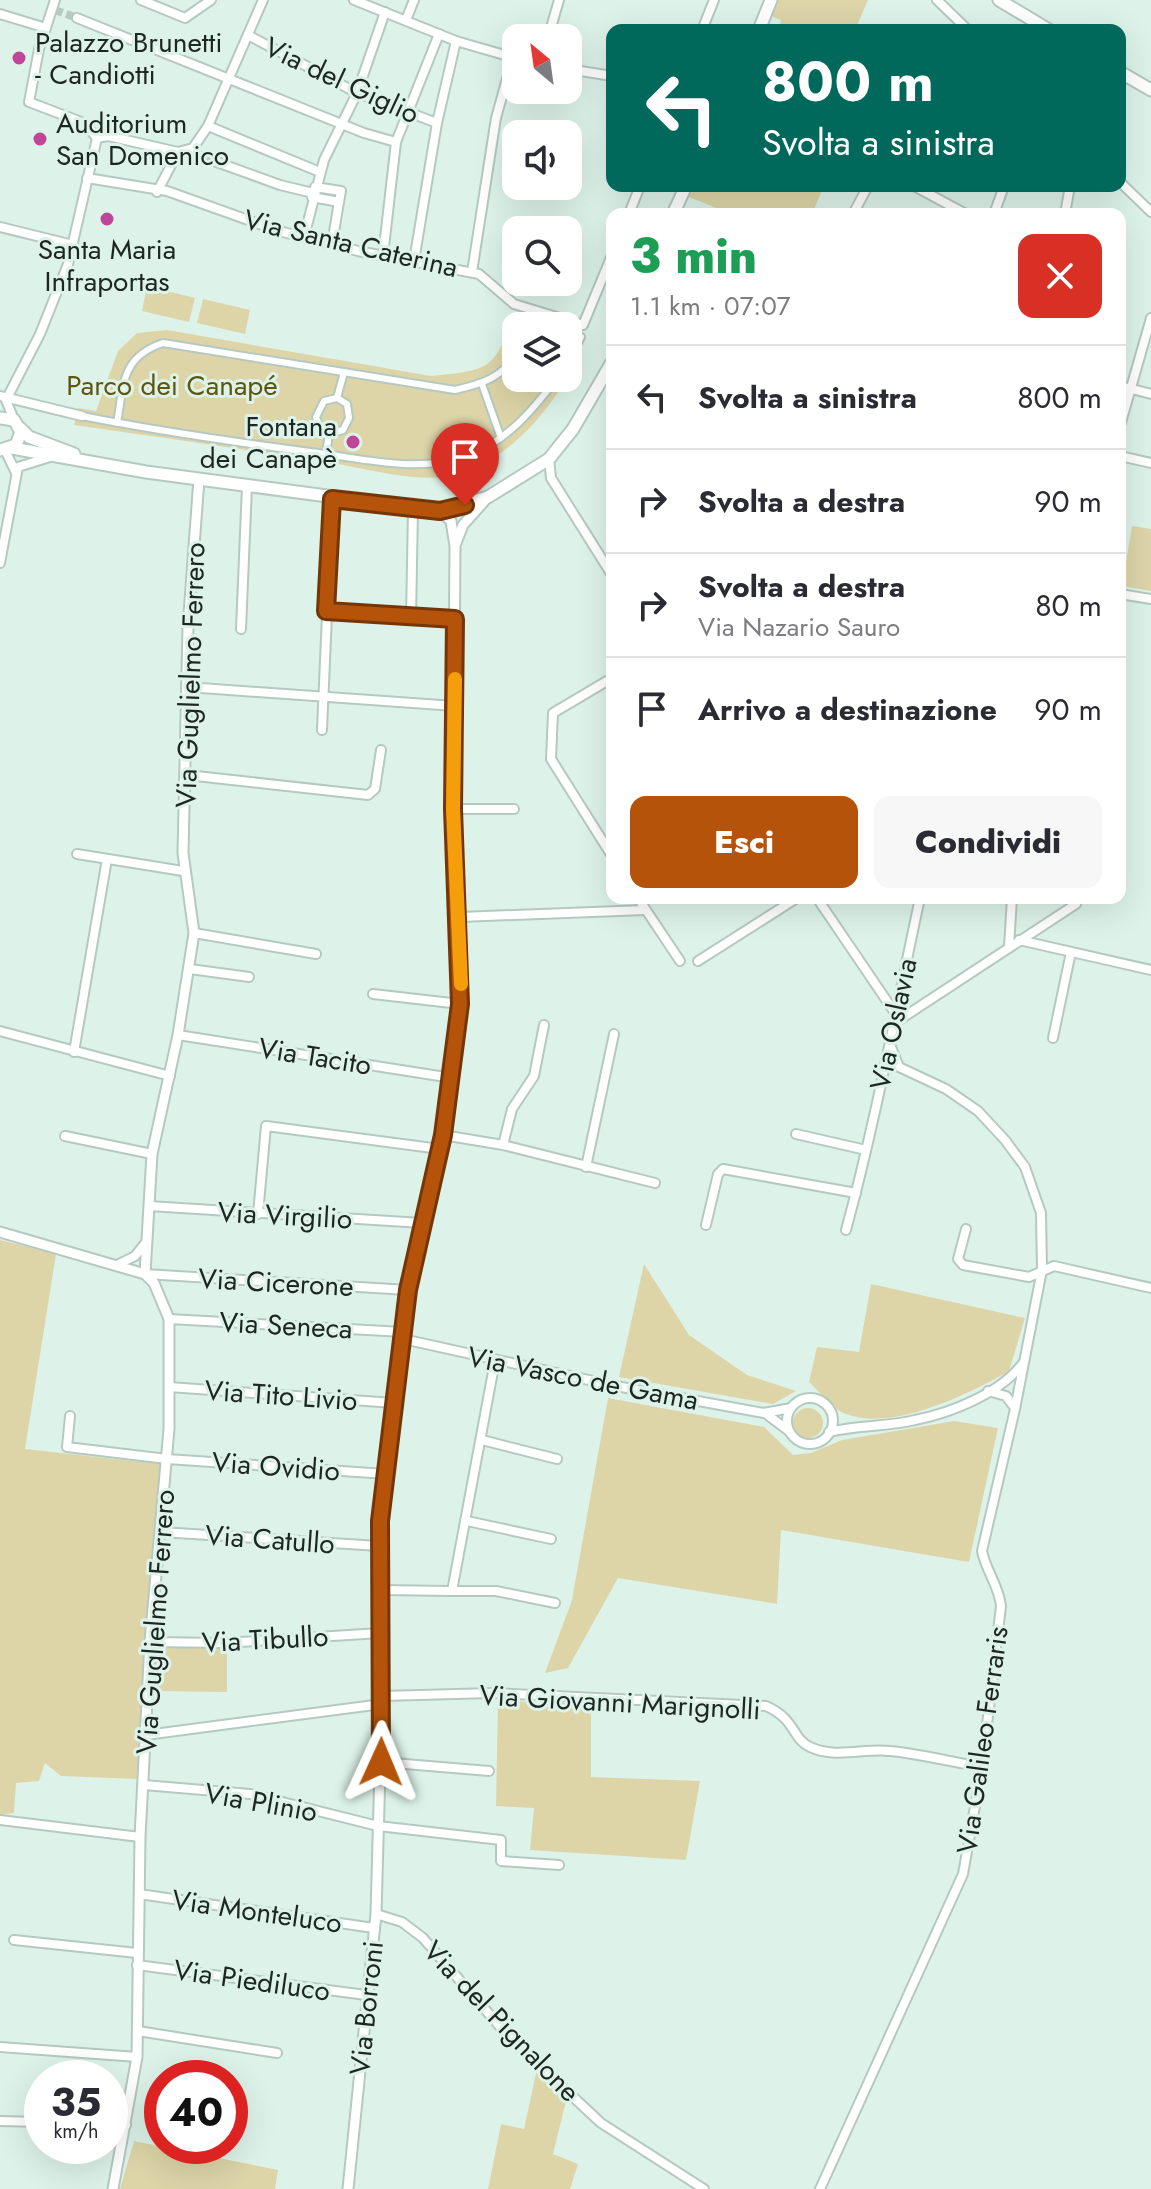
<!DOCTYPE html>
<html lang="it">
<head>
<meta charset="utf-8">
<style>
  body { margin:0; font-family:Jost,sans-serif; background:#f7f7f7; color:#2b2b33; height:100vh; display:flex; flex-direction:column; font-size:30px; white-space:nowrap }
  * { box-sizing:border-box; margin:0 }
  p { font-size:26px; color:#7c7c81 }
  .icon { flex:none; width:44px; height:44px; fill:none; stroke:currentColor; stroke-width:2; stroke-linecap:round; stroke-linejoin:round }
  .map { position:relative; flex:1; overflow:hidden }
  .sheet { position:absolute; left:606px; top:208px; width:520px; height:696px; display:flex; flex-direction:column; background:#fff; border-radius:16px; box-shadow:0 8px 32px #0002 }
  .sheet>* { flex:none }
  .hud { position:absolute; left:606px; top:24px; width:520px; height:168px; border-radius:16px; box-shadow:0 8px 32px #0002; background:#00695c; color:#fff; overflow:hidden }
  .needle { width:52px; rotate:331deg }
  .controls { position:absolute; left:502px; top:24px; display:grid; gap:16px }
  .controls a { display:grid; place-items:center; width:80px; height:80px; border-radius:16px; background:#fff; box-shadow:0 8px 32px #0002; font-size:40px }
  .speed { position:absolute; left:24px; top:2060px; display:flex; gap:16px; font-size:40px; font-weight:700; text-align:center }
  .speed>* { display:grid; place-content:center; width:104px; height:104px; border-radius:50%; background:#fff; box-shadow:0 8px 32px #0002; line-height:1 }
  .speed small { font-size:20px; font-weight:400 }
  .speed .limit { border:12px solid #d22; background:#fff; color:#111 }
  .pin { position:absolute; display:grid; place-items:center; width:68px; height:68px; color:#fff; margin:-82px -34px; border-radius:50% 50% 50% 0; rotate:-45deg; box-shadow:0 0 8px #0007 }
  .pin .icon { rotate:45deg }
  .me { position:absolute; width:88px; margin:-44px; rotate:1deg; stroke-linejoin:round; filter:drop-shadow(0 0 6px #0008) }
  .turn { display:flex; align-items:center; gap:28px; height:168px; padding:0 24px; font-size:36px }
  .turn .icon { width:104px; height:104px; stroke-width:2.5 }
  .turn b { display:block; font-size:56px; line-height:68px }
  .round { display:grid; place-items:center; flex:none; width:84px; height:84px; border-radius:16px; background:#f7f7f7 }
  .headline { display:flex; align-items:center; justify-content:space-between; height:136px; padding:0 24px }
  h1 { font-size:48px; font-weight:800; line-height:60px; color:#1e9e55 }
  .action { display:flex; gap:16px; margin-top:auto; padding:16px 24px }
  .action a { flex:1; height:92px; border-radius:16px; background:#b45309; color:#fff; font-size:32px; font-weight:800; line-height:92px; text-align:center }
  .action a+a { background:#f7f7f7; color:#2b2b33 }
  ul { padding:0; list-style:none }
  li { display:flex; align-items:center; gap:24px; height:104px; padding:0 24px; border-top:2px solid #e1e1e2 }
  li div { flex:1 }
  li b { display:block; font-size:30px }
  li em { font-style:normal }
  .map>svg:first-child { display:block }
  .green { fill:#ddd5a8 }
  .lines { fill:none; stroke-linecap:round; stroke-linejoin:round }
  .minor-tunnel { stroke:#b7cac2; stroke-width:8; stroke-dasharray:8 4; stroke-linecap:butt }
  .pedestrian-casing { stroke:#b5c9c1; stroke-width:10 }
  .minor-casing { stroke:#b5c9c1; stroke-width:12 }
  .tertiary-casing { stroke:#b5c9c1; stroke-width:13 }
  .secondary-casing { stroke:#b5c9c1; stroke-width:15 }
  .pedestrian { stroke:#fff; stroke-width:6 }
  .minor { stroke:#fff; stroke-width:8 }
  .tertiary { stroke:#fff; stroke-width:9 }
  .secondary { stroke:#fff; stroke-width:11 }
  .route-casing { stroke:#753606; stroke-width:20 }
  .route { stroke:#b45309; stroke-width:14 }
  .slow { stroke:#f59e0b; stroke-width:14 }
  .poi-dot { fill:#bf4599; stroke:#ddf3ea; stroke-width:3 }
  .labels { text-anchor:middle; stroke-width:6; stroke-linejoin:round; paint-order:stroke }
  .poi-label { font-size:28px; fill:#1e2623; stroke:#ddf3ea; text-anchor:start }
  .street-label { font-size:28px; fill:#1e2623; stroke:#ddf3ea }
  .park-label { font-size:28px; fill:#60550c; stroke:#ddf3ea }
</style>
</head>
<body>
<div class="map">
<svg width="1151" height="2189" viewBox="0 0 1151 2189">
  <rect width="100%" height="100%" fill="#ddf3ea"/>
  <g class="green">
    <polygon points="774,0 868,0 855,30 762,30 765,23 779,28 781,20 768,15"/>
    <polygon points="694,186 824,186 812,214 731,214 689,197"/>
    <polygon points="147,286 195,298 189,322 142,311"/>
    <polygon points="203,299 250,310 245,334 197,323"/>
    <path d="M514,313L550,326H516V378H568V332L585,339L579,352L582,355C552,405 517,456 458,474C420,485 370,469 332,463C246,450 160,437 74,425L78,408L96,411L118,351L137,333L167,330L431,376C490,370 495,370 514,313Z"/>
    <polygon points="1132,526 1151,529 1151,591 1122,586"/>
    <polygon points="0,1240 56,1254 25,1449 160,1464 138,1779 61,1776 45,1763 39,1781 16,1783 14,1813 0,1815"/>
    <polygon points="644,1264 689,1335 747,1375 796,1391 773,1404 619,1377"/>
    <path d="M871,1284L1025,1318L1009,1371C969,1394 892,1432 846,1414C833,1410 819,1391 809,1382L817,1347L859,1352Z"/>
    <polygon points="608,1398 764,1427 793,1455 811,1453 842,1440 954,1421 998,1428 969,1562 781,1530 777,1604 618,1578 568,1668 545,1673 572,1600"/>
    <circle cx="808" cy="1423" r="15"/>
    <polygon points="150,1642 227,1644 227,1692 148,1691"/>
    <polygon points="498,1701 591,1703 591,1777 700,1781 686,1860 530,1850 534,1808 496,1806"/>
    <polygon points="537,2069 567,2097 553,2154 578,2164 570,2189 488,2189 501,2124 524,2129"/>
    <polygon points="134,2141 278,2170 275,2189 120,2189"/>
  </g>
  <g class="lines">
    <g class="minor-tunnel">
      <polyline points="55,10 77,18"/>
      <polyline points="196,153 214,161"/>
    </g>
    <g class="pedestrian-casing">
      <g id="pedestrian">
        <polyline points="568,361 581,337"/>
        <polyline points="482,384 501,438"/>
        <path d="M82,416C158,431 234,442 310,452C361,458 417,474 467,456C506,442 533,410 557,378"/>
        <path d="M117,423C124,384 121,357 163,343L455,390C481,384 502,378 516,354"/>
        <polyline points="329,434 343,430 349,418 347,404 337,398"/>
        <polyline points="326,454 329,434 319,425 316,417 324,401 337,398 344,372"/>
      </g>
    </g>
    <g class="minor-casing">
      <g id="minor">
        <polyline points="55,0 39,49 29,102 84,123 97,138"/>
        <polyline points="141,0 185,18 211,0"/>
        <polyline points="354,0 456,41 515,58"/>
        <polyline points="937,0 968,30"/>
        <polyline points="0,14 46,28"/>
        <polyline points="77,18 364,133 396,142"/>
        <polyline points="406,20 414,0"/>
        <polyline points="702,30 714,0"/>
        <polyline points="248,35 357,93 437,123"/>
        <polyline points="548,38 559,0"/>
        <polyline points="568,69 612,76"/>
        <polyline points="208,126 320,172"/>
        <polyline points="178,152 193,148 208,126 263,0"/>
        <polyline points="214,161 280,185 313,193"/>
        <polyline points="87,178 167,191 279,231 358,251 479,274 514,304 583,325 612,255"/>
        <polyline points="1120,182 1151,212"/>
        <polyline points="914,186 966,214"/>
        <polyline points="312,197 339,202 341,191 315,187"/>
        <polyline points="629,214 640,186"/>
        <polyline points="853,214 868,186"/>
        <polyline points="994,214 1004,186"/>
        <polyline points="1065,214 1070,186"/>
        <polyline points="0,227 73,245"/>
        <polyline points="304,237 324,160 357,93 385,12"/>
        <polyline points="332,244 339,202"/>
        <polyline points="383,256 396,142 439,34"/>
        <polyline points="414,261 437,123 456,41"/>
        <polyline points="472,272 496,118 513,57"/>
        <polyline points="1120,386 1151,394"/>
        <polyline points="0,396 82,416"/>
        <polyline points="14,420 6,400 40,334 68,264 97,138 108,136 178,152 157,192"/>
        <polyline points="1120,426 1151,318"/>
        <polyline points="5,450 16,473"/>
        <polyline points="1120,456 1151,463"/>
        <polyline points="549,459 551,478 612,575"/>
        <polyline points="0,563 18,467 50,457"/>
        <polyline points="1120,594 1151,599"/>
        <polyline points="326,611 455,619"/>
        <polyline points="411,617 413,510"/>
        <polyline points="241,629 247,486"/>
        <polyline points="612,678 553,713 551,759 612,856"/>
        <polyline points="187,687 455,706"/>
        <polyline points="322,730 332,499"/>
        <polyline points="187,775 368,795 375,789 381,750"/>
        <polyline points="453,809 514,809"/>
        <polyline points="77,854 183,871"/>
        <polyline points="638,898 680,961"/>
        <polyline points="817,898 895,1013"/>
        <polyline points="460,917 645,910"/>
        <polyline points="194,933 316,954"/>
        <polyline points="1019,940 1151,970"/>
        <polyline points="1009,947 1012,898"/>
        <polyline points="698,961 797,898"/>
        <polyline points="190,969 249,977"/>
        <polyline points="373,994 460,1004"/>
        <polyline points="893,1024 1076,904"/>
        <polyline points="0,1031 170,1076"/>
        <polyline points="178,1035 452,1078"/>
        <polyline points="1053,1038 1071,952"/>
        <polyline points="74,1052 107,859"/>
        <polyline points="796,1134 866,1150"/>
        <polyline points="443,1135 503,1145 655,1183"/>
        <polyline points="65,1136 152,1154"/>
        <polyline points="503,1145 512,1109 534,1076 544,1025"/>
        <polyline points="586,1167 614,1034"/>
        <polyline points="149,1206 422,1223"/>
        <polyline points="258,1214 266,1126 440,1149"/>
        <polyline points="706,1225 718,1174 723,1169 856,1193"/>
        <polyline points="966,1229 958,1259 963,1265 1029,1277 1054,1266 1151,1288"/>
        <path d="M846,1230C876,1120 896,1009 920,898"/>
        <polyline points="117,1265 135,1256 147,1241"/>
        <polyline points="145,1274 408,1290"/>
        <polyline points="169,1319 403,1332"/>
        <polyline points="403,1339 616,1386 764,1413 791,1408"/>
        <polyline points="169,1387 394,1403"/>
        <polyline points="988,1391 1006,1396 1015,1408"/>
        <circle cx="810" cy="1421" r="23"/>
        <polyline points="765,1413 789,1431"/>
        <polyline points="70,1416 67,1447 167,1459 386,1474"/>
        <path d="M829,1432C857,1425 887,1427 915,1420C951,1413 1001,1393 1023,1363"/>
        <polyline points="482,1440 557,1459"/>
        <polyline points="467,1521 551,1539"/>
        <polyline points="161,1532 379,1546"/>
        <polyline points="380,1590 452,1591 495,1361"/>
        <polyline points="452,1591 496,1591 555,1603"/>
        <polyline points="150,1642 223,1643 380,1633"/>
        <path d="M382,1696L493,1693L766,1706C796,1719 792,1739 810,1747C836,1759 864,1748 890,1751C921,1754 952,1762 982,1767"/>
        <polyline points="146,1735 382,1704"/>
        <polyline points="381,1762 489,1771"/>
        <polyline points="144,1785 250,1794 378,1826 501,1840 501,1861 559,1865"/>
        <polyline points="0,1820 140,1837"/>
        <polyline points="139,1894 374,1928"/>
        <polyline points="376,1914 402,1922 423,1938 509,2037 601,2123 704,2189"/>
        <polyline points="14,1940 137,1953"/>
        <polyline points="137,1965 366,1995"/>
        <polyline points="138,2031 277,2053"/>
        <polyline points="0,2047 137,2057"/>
        <polyline points="0,2121 42,2122"/>
        <polyline points="110,2125 126,2125"/>
        <path d="M820,2189L963,1874L982,1767L1001,1606C999,1586 986,1571 982,1551L1015,1409L1042,1270L1041,1213L1025,1167L1005,1140L978,1111L946,1089L899,1067L891,1047"/>
      </g>
    </g>
    <g class="tertiary-casing">
      <g id="tertiary">
        <polyline points="456,543 463,525 488,497"/>
        <polyline points="0,1232 145,1274"/>
        <polyline points="113,2189 137,2057 140,1837 150,1642 169,1429 169,1319 154,1283 145,1274 152,1154 178,1035 194,933 183,853 188,627 199,479"/>
        <polyline points="348,2189 376,1914 382,1696 380,1521 408,1290 443,1135 460,1004 453,809 455,546 451,521 440,511"/>
      </g>
    </g>
    <g class="secondary-casing">
      <g id="secondary">
        <polyline points="999,0 1049,30"/>
        <polyline points="759,30 771,0"/>
        <polyline points="1120,72 1151,90"/>
        <polyline points="673,214 686,186"/>
        <polyline points="0,418 14,420 21,432 16,445 0,450"/>
        <polyline points="20,428 29,437 74,454"/>
        <polyline points="12,448 146,472 440,511 488,497 549,459 573,429 612,362"/>
      </g>
    </g>
    <use href="#pedestrian" class="pedestrian"/>
    <use href="#minor" class="minor"/>
    <use href="#tertiary" class="tertiary"/>
    <use href="#secondary" class="secondary"/>
  </g>
  <g class="lines">
    <g class="route-casing">
      <polyline id="route" points="381,1762 380,1521 408,1290 443,1135 460,1004 453,809 455,619 326,611 332,499 440,511 465,505"/>
    </g>
    <use href="#route" class="route"/>
    <polyline class="slow" points="455,679 453,809 461,984"/>
  </g>
  <g class="poi-dot">
    <circle cx="19" cy="58" r="8"/>
    <circle cx="40" cy="139" r="8"/>
    <circle cx="107" cy="219" r="8"/>
    <circle cx="353" cy="442" r="8"/>
  </g>
  <g class="labels">
    <g class="poi-label">
      <text x="35" y="52">Palazzo Brunetti<tspan x="35" dy="32">- Candiotti</tspan></text>
      <text x="56" y="133">Auditorium<tspan x="56" dy="32">San Domenico</tspan></text>
      <text x="107" y="259" text-anchor="middle">Santa Maria<tspan x="107" dy="32">Infraportas</tspan></text>
      <text x="337" y="436" text-anchor="end">Fontana<tspan x="337" dy="32">dei Canapè</tspan></text>
    </g>
    <g class="street-label">
      <text transform="translate(342 80) rotate(25)" y="10">Via del Giglio</text>
      <text transform="translate(351 243) rotate(13)" y="10">Via Santa Caterina</text>
      <text transform="translate(190 675) rotate(-88)" y="10">Via Guglielmo Ferrero</text>
      <text transform="translate(893 1024) rotate(-78)" y="10">Via Oslavia</text>
      <text transform="translate(315 1056) rotate(9)" y="10">Via Tacito</text>
      <text transform="translate(285 1215) rotate(3)" y="10">Via Virgilio</text>
      <text transform="translate(276 1282) rotate(3)" y="10">Via Cicerone</text>
      <text transform="translate(286 1325) rotate(3)" y="10">Via Seneca</text>
      <text transform="translate(583 1378) rotate(11)" y="10">Via Vasco de Gama</text>
      <text transform="translate(281 1395) rotate(4)" y="10">Via Tito Livio</text>
      <text transform="translate(276 1466) rotate(4)" y="10">Via Ovidio</text>
      <text transform="translate(270 1539) rotate(4)" y="10">Via Catullo</text>
      <text transform="translate(155 1622) rotate(-86)" y="10">Via Guglielmo Ferrero</text>
      <text transform="translate(265 1639) rotate(-3)" y="10">Via Tibullo</text>
      <text transform="translate(620 1702) rotate(3)" y="10">Via Giovanni Marignolli</text>
      <text transform="translate(982 1740) rotate(-82)" y="10">Via Galileo Ferraris</text>
      <text transform="translate(261 1802) rotate(10)" y="10">Via Plinio</text>
      <text transform="translate(257 1911) rotate(8)" y="10">Via Monteluco</text>
      <text transform="translate(252 1980) rotate(8)" y="10">Via Piediluco</text>
      <text transform="translate(366 2008) rotate(-84)" y="10">Via Borroni</text>
      <text transform="translate(502 2021) rotate(46)" y="10">Via del Pignalone</text>
    </g>
    <g class="park-label">
      <text x="172" y="395">Parco dei Canapé</text>
    </g>
  </g>
</svg>
<div class="controls">
<a><svg class="needle" viewBox="-14 -14 28 28"><path d="M0-13l5 13h-10z" fill="#e53935"/><path d="M0 13l5-13h-10z" fill="#7c7c81"/></svg></a>
<a><svg class="icon" aria-label="sound" viewBox="0 0 24 24"><path d="M4 9h4l5-4v14l-5-4H4zM17 9q2 3 0 6"/></svg></a>
<a><svg class="icon" aria-label="search" viewBox="0 0 24 24"><circle cx="10" cy="10" r="6"/><path d="M15 15l6 6"/></svg></a>
<a><svg class="icon" aria-label="layers" viewBox="0 0 24 24"><path d="M12 4l9 5-9 5-9-5zM3 14l9 5 9-5"/></svg></a>
</div>
<div class="speed"><div>35<small>km/h</small></div><div class="limit">40</div></div>
<div class="pin" style="left:465px;top:505px;background:#d93025"><svg class="icon" aria-label="arrive" viewBox="0 0 24 24"><path d="M6 21V4h12l-3 4 3 4H6"/></svg></div>
<svg class="me" style="left:381px;top:1762px" viewBox="-20 -20 40 40"><path d="M0-17L14 15 0 8-14 15z" fill="#b45309" stroke="#fff" stroke-width="4"/></svg>
<div class="hud">
<div class="turn"><svg class="icon" aria-label="left" viewBox="0 0 24 24"><path d="M17 20v-9H6M10 6l-5 5 5 5"/></svg><div><b>800 m</b>Svolta a sinistra</div></div>
</div>
<section class="sheet">
<div class="headline"><div><h1>3 min</h1><p>1.1 km · 07:07</p></div><a class="round" style="background:#d93025;color:#fff"><svg class="icon" aria-label="close" viewBox="0 0 24 24"><path d="M6 6l12 12M18 6L6 18"/></svg></a></div>
<ul>
<li><svg class="icon" aria-label="left" viewBox="0 0 24 24"><path d="M17 20v-9H6M10 6l-5 5 5 5"/></svg><div><b>Svolta a sinistra</b></div><em>800 m</em></li>
<li><svg class="icon" aria-label="right" viewBox="0 0 24 24"><path d="M7 20v-9h11M14 6l5 5-5 5"/></svg><div><b>Svolta a destra</b></div><em>90 m</em></li>
<li><svg class="icon" aria-label="right" viewBox="0 0 24 24"><path d="M7 20v-9h11M14 6l5 5-5 5"/></svg><div><b>Svolta a destra</b><p>Via Nazario Sauro</p></div><em>80 m</em></li>
<li><svg class="icon" aria-label="arrive" viewBox="0 0 24 24"><path d="M6 21V4h12l-3 4 3 4H6"/></svg><div><b>Arrivo a destinazione</b></div><em>90 m</em></li>
</ul>
<div class="action"><a>Esci</a><a>Condividi</a></div>
</section>
</div>
</body>
</html>
